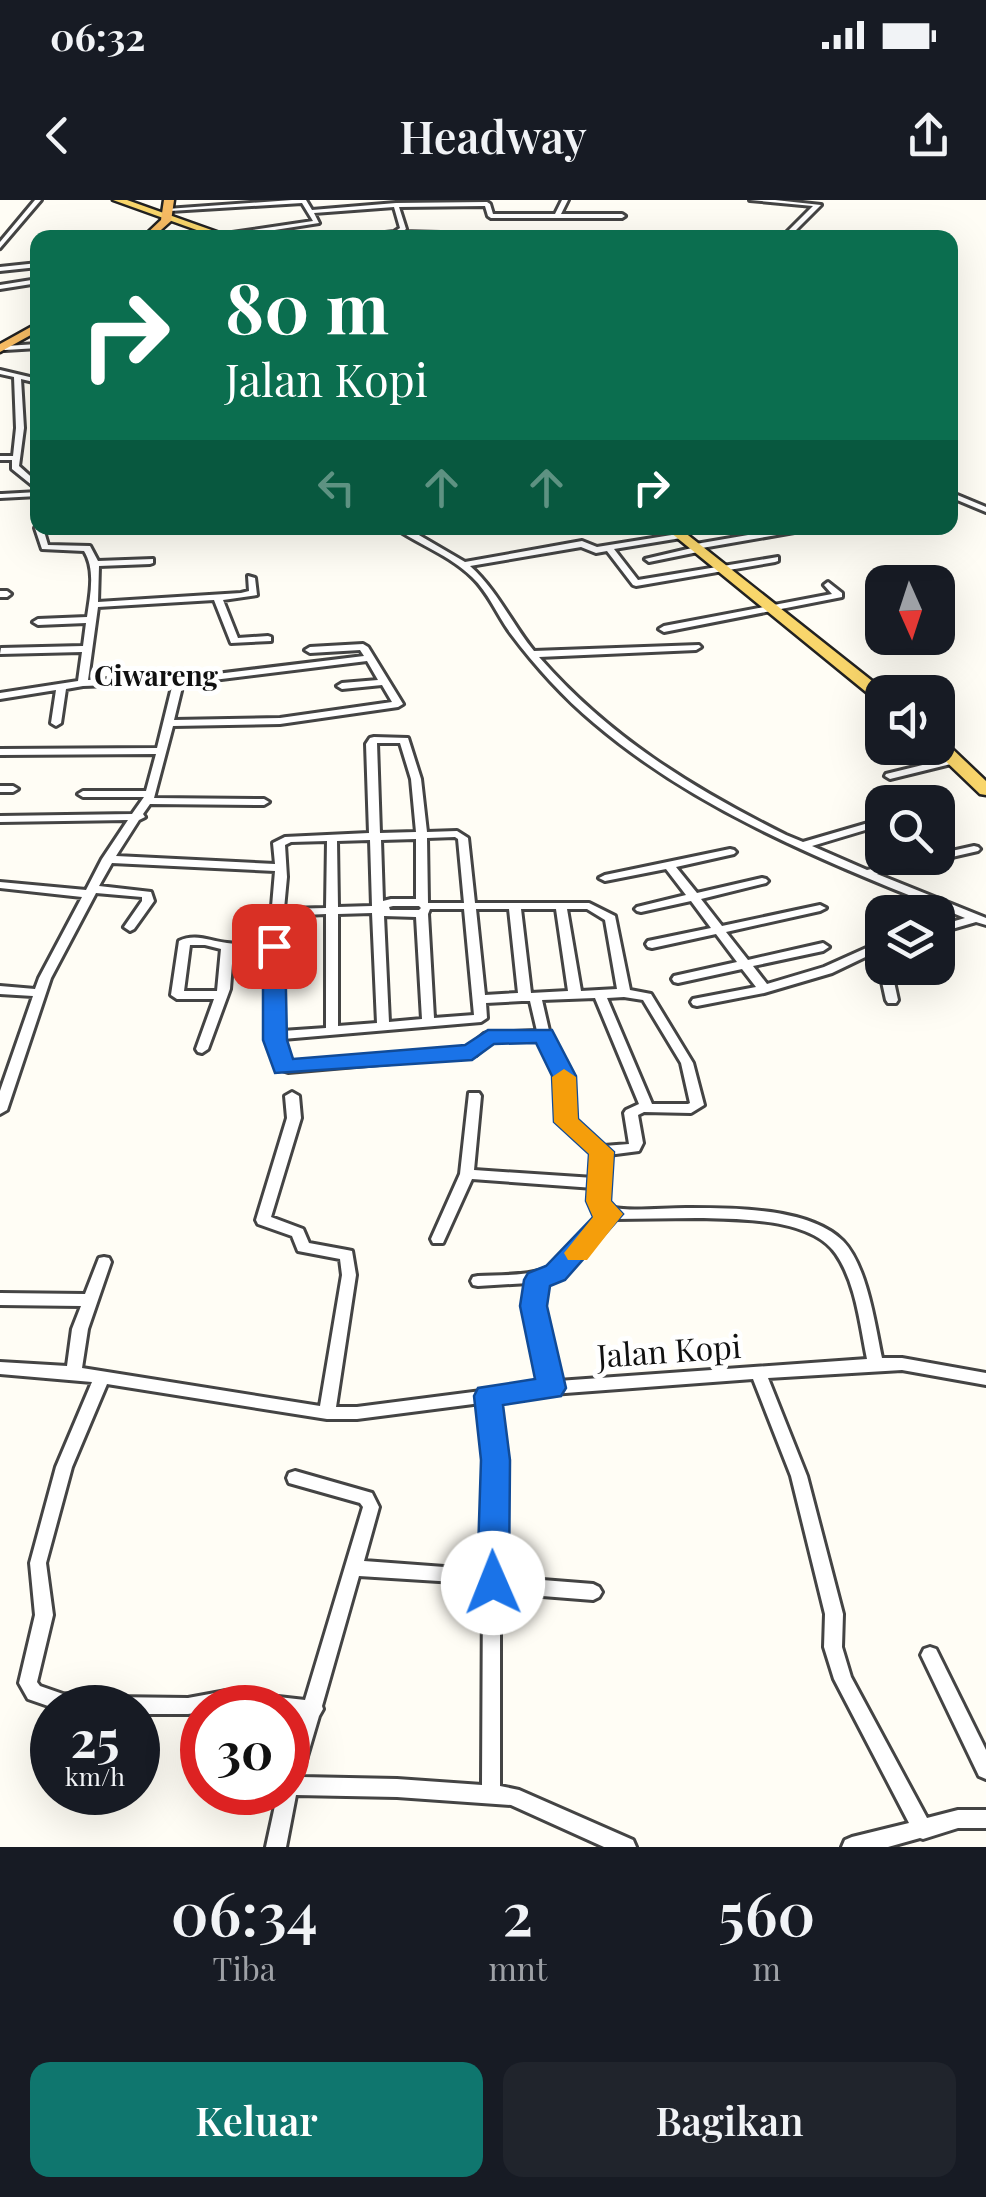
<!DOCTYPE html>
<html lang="id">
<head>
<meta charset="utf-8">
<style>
  body { margin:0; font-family:"Playfair Display",serif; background:#20242c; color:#f1f3f6; height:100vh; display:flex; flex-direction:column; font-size:38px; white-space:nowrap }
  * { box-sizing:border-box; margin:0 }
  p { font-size:32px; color:#9ea1a6 }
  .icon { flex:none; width:55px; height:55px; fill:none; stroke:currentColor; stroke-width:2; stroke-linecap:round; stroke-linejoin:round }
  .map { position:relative; height:1647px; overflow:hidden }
  .drawer { display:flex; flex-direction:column; background:#171b24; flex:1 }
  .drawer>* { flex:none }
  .hud { position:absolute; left:30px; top:30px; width:928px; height:305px; border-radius:20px; box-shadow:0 10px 40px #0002; background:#0b6e4f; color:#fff; overflow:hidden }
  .needle { width:65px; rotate:177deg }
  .buttons { position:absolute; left:865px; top:365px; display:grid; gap:20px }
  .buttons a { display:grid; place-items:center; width:90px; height:90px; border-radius:20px; background:#171b24; box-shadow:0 10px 40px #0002; font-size:50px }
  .speed { position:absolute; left:30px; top:1485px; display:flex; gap:20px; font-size:50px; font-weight:700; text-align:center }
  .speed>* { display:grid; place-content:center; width:130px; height:130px; border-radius:50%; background:#171b24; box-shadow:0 10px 40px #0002; line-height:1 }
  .speed small { font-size:25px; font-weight:400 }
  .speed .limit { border:15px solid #d22; background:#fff; color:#111 }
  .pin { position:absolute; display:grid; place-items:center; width:85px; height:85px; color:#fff; margin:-42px; border-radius:20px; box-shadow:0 5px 15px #0006 }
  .me { position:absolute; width:110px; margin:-55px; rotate:359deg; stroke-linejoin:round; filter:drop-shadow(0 0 8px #0008) }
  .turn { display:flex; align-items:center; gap:35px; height:210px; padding:0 30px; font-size:45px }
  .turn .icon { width:130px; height:130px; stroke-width:2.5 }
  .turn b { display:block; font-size:70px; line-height:85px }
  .lanes { display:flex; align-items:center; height:95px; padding:0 30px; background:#0003; justify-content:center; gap:50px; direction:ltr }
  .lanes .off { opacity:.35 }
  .eta { display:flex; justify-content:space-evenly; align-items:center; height:170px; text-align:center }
  .eta b { font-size:60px; font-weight:600; line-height:70px }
  .cta { display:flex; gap:20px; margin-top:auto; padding:20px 30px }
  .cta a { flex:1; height:115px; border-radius:20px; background:#0f766e; color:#fff; font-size:40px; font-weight:600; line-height:115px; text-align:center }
  .cta a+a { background:#20242c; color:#f1f3f6 }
  .status { display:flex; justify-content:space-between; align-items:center; height:70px; padding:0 50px; background:#171b24; direction:ltr }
  .status svg { height:28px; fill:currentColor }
  header { display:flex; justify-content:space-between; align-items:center; height:130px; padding:0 30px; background:#171b24; font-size:45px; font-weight:600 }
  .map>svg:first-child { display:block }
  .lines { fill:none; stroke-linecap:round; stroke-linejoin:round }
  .minor-casing { stroke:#444; stroke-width:6 }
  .primary-casing { stroke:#222; stroke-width:5 }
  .trunk-casing { stroke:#222; stroke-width:5 }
  .minor { fill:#fff; fill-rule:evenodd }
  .primary { fill:#f9d66b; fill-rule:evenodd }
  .trunk { fill:#f7bc64; fill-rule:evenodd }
  .route { fill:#1a73e8; stroke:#114b97; stroke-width:2.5 }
  .slow { fill:#f59e0b }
  .labels { text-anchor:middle; stroke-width:10; stroke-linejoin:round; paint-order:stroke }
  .far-quarter-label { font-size:28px; font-weight:bold; fill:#111; stroke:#fff }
  .near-street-label { font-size:32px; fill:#111; stroke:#fff }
</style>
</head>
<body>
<div class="status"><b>06:32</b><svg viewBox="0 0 49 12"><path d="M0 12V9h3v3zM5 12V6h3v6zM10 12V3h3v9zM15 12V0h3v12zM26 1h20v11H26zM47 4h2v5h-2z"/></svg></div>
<header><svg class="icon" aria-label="back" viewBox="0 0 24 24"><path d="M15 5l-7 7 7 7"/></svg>Headway<svg class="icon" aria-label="share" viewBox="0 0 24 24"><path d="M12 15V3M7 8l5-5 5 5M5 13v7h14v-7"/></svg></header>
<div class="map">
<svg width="986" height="1647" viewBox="0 0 986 1647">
  <rect width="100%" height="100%" fill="#fffdf5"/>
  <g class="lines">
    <g class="minor-casing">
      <g id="minor">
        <polygon points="35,0 41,0 0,48 0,42"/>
        <polygon points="292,0 306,0 312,10 396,3 487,2 490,4 493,14 555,14 562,0 568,0 561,14 622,14 625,16 622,18 491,18 488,16 485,6 399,7 406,29 402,32 479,34 482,36 341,38 394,32 400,28 394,7 314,13 319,23 224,38 222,36 225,34 313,21 302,3 170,11 167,9"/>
        <polygon points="750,0 775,0 821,5 788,38 781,38 813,6"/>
        <polygon points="38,63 38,67 0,71 0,67"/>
        <polygon points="38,79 38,83 0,89 0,85"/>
        <polygon points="38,144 38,148 5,150 2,148 5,146"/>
        <polygon points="0,170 38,179 38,183 21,179 24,228 19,266 38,283 38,290 12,269 12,260 0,260 0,256 13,256 16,228 14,177 0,174"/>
        <polygon points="38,292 38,296 0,298 0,294 2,294"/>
        <polygon points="950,292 986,307 986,312 950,297"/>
        <path d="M36,326L43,328L48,345L90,346L98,361L153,359V363L150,364L99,366L98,402L241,393L249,391L248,376L255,378L257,395L223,400L238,438L268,436L271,437V441L231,443L214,400L98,407L88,480L166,477L175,479L364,456L360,450L310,453L305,450L310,447L363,444L368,447L403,504L398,507L280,524L173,526L154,598L264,599L269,602L264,605L150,604L143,614L145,617L139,620L116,656L275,664L273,643L285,637L369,633L366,544L370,538L374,537L408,538L421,579L427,632L457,631L468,638L475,703H589L615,716L630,790L651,794L693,863L704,905L691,913L644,912L638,915L643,943L639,951L608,955V1007C632,1012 661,1008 686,1008C731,1008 809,1007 843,1041C867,1066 875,1124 882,1158H902L986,1173V1185L902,1170L768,1178L807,1276L843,1414L842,1447L851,1477L927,1618L958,1610H986V1628H958L923,1639L920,1638L888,1647H842L845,1640L852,1637L909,1623L834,1479L824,1447L825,1414L791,1276L753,1179L552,1194L496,1201L503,1260L500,1375L517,1378L593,1384L599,1387L602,1392L599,1397L593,1400L517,1394L500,1390V1586L519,1590L633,1640L636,1647H604L511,1605L397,1597L296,1595L286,1647H266L278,1592H288V1560L300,1516L288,1514V1508H202V1512L188,1514H138V1508H54L28,1499L19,1483L35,1415L30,1363L56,1267L92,1182L0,1174V1162L67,1166L72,1129L81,1106L0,1105V1093L85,1094L99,1058L104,1057L109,1058L111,1062L88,1129L82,1168L320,1206L342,1075L340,1059L298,1051L292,1036L258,1024L256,1020L287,918L285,896L292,892L299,896L301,918L271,1017L303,1029L309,1043L347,1050L352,1051L356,1075L336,1207H357L543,1183L526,1106L529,1083L478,1086L473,1085L471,1081L473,1077L478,1076C499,1075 522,1076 542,1070C566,1061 584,1033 600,1015L594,1010V988L472,979L443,1043H433L431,1039L460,974L469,893H479L481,896L474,970L594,978V953L559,922L560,883L540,839L491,841L476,855L471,856L288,872L276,868L275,865C267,827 266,789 268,750L233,751L230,789L208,849L202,853L198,852L196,849L214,799H177L171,795L179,741C195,733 210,741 227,743C240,745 256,743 269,742L275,671L112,663L99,686L151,692L154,701L134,729L130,731L124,727L142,701V697L96,693L51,778L7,910L0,914V891L33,796L0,794V786L35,789L39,778L82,697L0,688V682L86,690L102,659L128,620L0,622V616L132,614L144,597H83L78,594L83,591H146L156,554L0,555V549L157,548L172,487L171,484L166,483L83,486L66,489L61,523L56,526L51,523L56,490L0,499V493L78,481L82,452L0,454L1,448L83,446L86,423L38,425L33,422L38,419L87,417C90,396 96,370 84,351L42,349L35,328ZM367,461L378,480L342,483L337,486L342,489L382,485L392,502L280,518L174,520L182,487L181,484ZM377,543H400L411,579L416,632L380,633ZM455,637L458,639L464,703H428L427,638ZM416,639V699H391L383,701L381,640ZM370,640L372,706L338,707L337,641ZM327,641L326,708L284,709L287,677L285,645L291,642ZM393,706H419L421,708L419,710H390L389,707ZM464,709L474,815L434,818L428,714L430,709ZM476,709H509L518,793L485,795ZM521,709H556L568,791L531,793ZM567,709H587L605,720L617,789L581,791ZM372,713L377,823L338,826V714ZM326,714V828L282,831L279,774L283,716ZM384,716L416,717L422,819L389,822ZM190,745H205L221,749L217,791H184ZM624,797L643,800L681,863L690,903L688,904H652L607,798ZM595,798L639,904L626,910L624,913L629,944L604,946L573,920L572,883L550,835L542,800ZM522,801H530L537,831L488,833L484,834L468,848L287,863L283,839L481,822L487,818L486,803ZM696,1018C736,1019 811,1017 836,1054C856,1083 860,1125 867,1159L558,1181L540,1106L544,1080C574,1069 593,1042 614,1019ZM107,1184L327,1219H357L481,1203L487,1260L483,1371L471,1369L364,1361L379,1307L372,1293L295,1271L289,1273L287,1278L289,1283L360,1303L363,1307L305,1500L226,1491L188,1498L109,1497L63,1494L40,1486L37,1482L53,1415L46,1363L72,1267ZM359,1376L471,1383L483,1386L482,1585L397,1579L301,1577L319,1516L323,1509L322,1506Z"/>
        <path d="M395,328H405L412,331L465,362L582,341L597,347L684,333V337L681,338L614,349L638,380L778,357V361L775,362L636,386L633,385L607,351L596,353L581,347L470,366C497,390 512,424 534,451L699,445L701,447L696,450L539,457C609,537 692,588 786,635L803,642L882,619V625L812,646L867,670L924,658H938V654L974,646L978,647L980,649L978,651L877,674L986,718V725L976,722L938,733V726L965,718C835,665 702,615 594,523C563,497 535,466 511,434C497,415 489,393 472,377C449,355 420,345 395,328Z"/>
        <polygon points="789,328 804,328 800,331 702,348 698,352 649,362 645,359 692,348 696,344"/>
        <polygon points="828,382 842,393 842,397 664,432 659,429 664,426 832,394 824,385"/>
        <polygon points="0,391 7,391 11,394 7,397 0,397"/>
        <polygon points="955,557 959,558 959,562 890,579 885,576 886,574"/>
        <polygon points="0,586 13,586 18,589 13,592 0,592"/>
        <polygon points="730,649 734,650 736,652 734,654 676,667 697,693 762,678 766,679 768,681 766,683 701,699 722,726 820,705 826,708 820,711 726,732 748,760 823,743 829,747 823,751 753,766 767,784 824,767 882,741 882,749 832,773 764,793 697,806 693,805 691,802 693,799 756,787 742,769 678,783 674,782 672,779 674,776 737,762 716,734 652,748 648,747 646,744 648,741 711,728 691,701 641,712 637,711 635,709 637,707 686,695 666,669 605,681 599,678 605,675"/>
        <polygon points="881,765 882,765 882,768 891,768 898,800 896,803 888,803 886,800 879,768"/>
        <polygon points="930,1447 936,1449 986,1550 986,1579 979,1576 921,1455 924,1449"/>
      </g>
    </g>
    <g class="primary-casing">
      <g id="primary">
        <polygon points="113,0 127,0 234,38 219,38"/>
        <polygon points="665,328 679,328 886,492 882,492 882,502 876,500"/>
        <polygon points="938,539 944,541 986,581 986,595 980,594 932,548 938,548"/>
      </g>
    </g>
    <g class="trunk-casing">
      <g id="trunk">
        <polygon points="164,0 174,0 171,21 152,38 142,38 161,20"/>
        <polygon points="38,123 38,131 0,152 0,144"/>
      </g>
    </g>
    <use href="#minor" class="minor"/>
    <use href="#primary" class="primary"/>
    <use href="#trunk" class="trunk"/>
  </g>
  <polygon class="route" points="274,739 285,746 287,840 293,859 465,845 488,830 552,830 576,876 578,919 614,952 611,1001 623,1014 565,1080 550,1086 547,1106 566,1188 561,1196 503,1205 510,1260 509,1383 504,1392 493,1396 482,1392 477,1383 481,1260 474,1196 478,1188 535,1179 520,1106 524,1080 528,1073 546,1066 593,1017 586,1001 589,954 554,922 552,876 536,843 494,844 472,860 275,873 263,840 263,746"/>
  <polygon class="slow" points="564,869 576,877 578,919 614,952 611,1001 623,1014 587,1060 568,1060 564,1053 593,1017 586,1001 589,954 554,922 552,877"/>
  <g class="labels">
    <g class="far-quarter-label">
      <text x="156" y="486">Ciwareng</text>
    </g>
    <g class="near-street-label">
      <text transform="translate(669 1152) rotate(-4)" y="11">Jalan Kopi</text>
    </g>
  </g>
</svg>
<div class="buttons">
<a><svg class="needle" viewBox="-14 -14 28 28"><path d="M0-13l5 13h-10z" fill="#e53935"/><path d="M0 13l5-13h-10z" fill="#9ea1a6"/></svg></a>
<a><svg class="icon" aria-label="sound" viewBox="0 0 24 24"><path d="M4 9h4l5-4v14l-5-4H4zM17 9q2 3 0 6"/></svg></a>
<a><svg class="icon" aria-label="search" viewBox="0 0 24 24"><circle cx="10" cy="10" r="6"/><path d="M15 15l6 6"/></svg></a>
<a><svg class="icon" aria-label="layers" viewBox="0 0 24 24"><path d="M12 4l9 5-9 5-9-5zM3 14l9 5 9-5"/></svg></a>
</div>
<div class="speed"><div>25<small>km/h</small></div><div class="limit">30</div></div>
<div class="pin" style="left:274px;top:746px;background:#d93025"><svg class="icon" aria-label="arrive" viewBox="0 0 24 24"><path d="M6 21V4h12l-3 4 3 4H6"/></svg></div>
<svg class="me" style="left:493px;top:1383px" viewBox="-20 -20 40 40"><circle r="19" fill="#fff"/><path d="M0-13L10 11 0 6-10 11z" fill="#1a73e8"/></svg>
<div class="hud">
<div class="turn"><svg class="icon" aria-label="right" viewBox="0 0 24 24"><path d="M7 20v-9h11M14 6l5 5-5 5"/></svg><div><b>80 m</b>Jalan Kopi</div></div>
<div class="lanes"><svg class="icon off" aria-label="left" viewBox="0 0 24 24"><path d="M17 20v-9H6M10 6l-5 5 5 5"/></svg><svg class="icon off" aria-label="ahead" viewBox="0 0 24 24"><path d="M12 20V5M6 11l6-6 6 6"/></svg><svg class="icon off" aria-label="ahead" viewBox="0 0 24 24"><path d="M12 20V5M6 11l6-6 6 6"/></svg><svg class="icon" aria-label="right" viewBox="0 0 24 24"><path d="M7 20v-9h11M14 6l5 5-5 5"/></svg></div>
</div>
</div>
<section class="drawer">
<div class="eta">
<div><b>06:34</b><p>Tiba</p></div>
<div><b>2</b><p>mnt</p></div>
<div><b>560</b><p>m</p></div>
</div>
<div class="cta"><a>Keluar</a><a>Bagikan</a></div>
</section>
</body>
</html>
